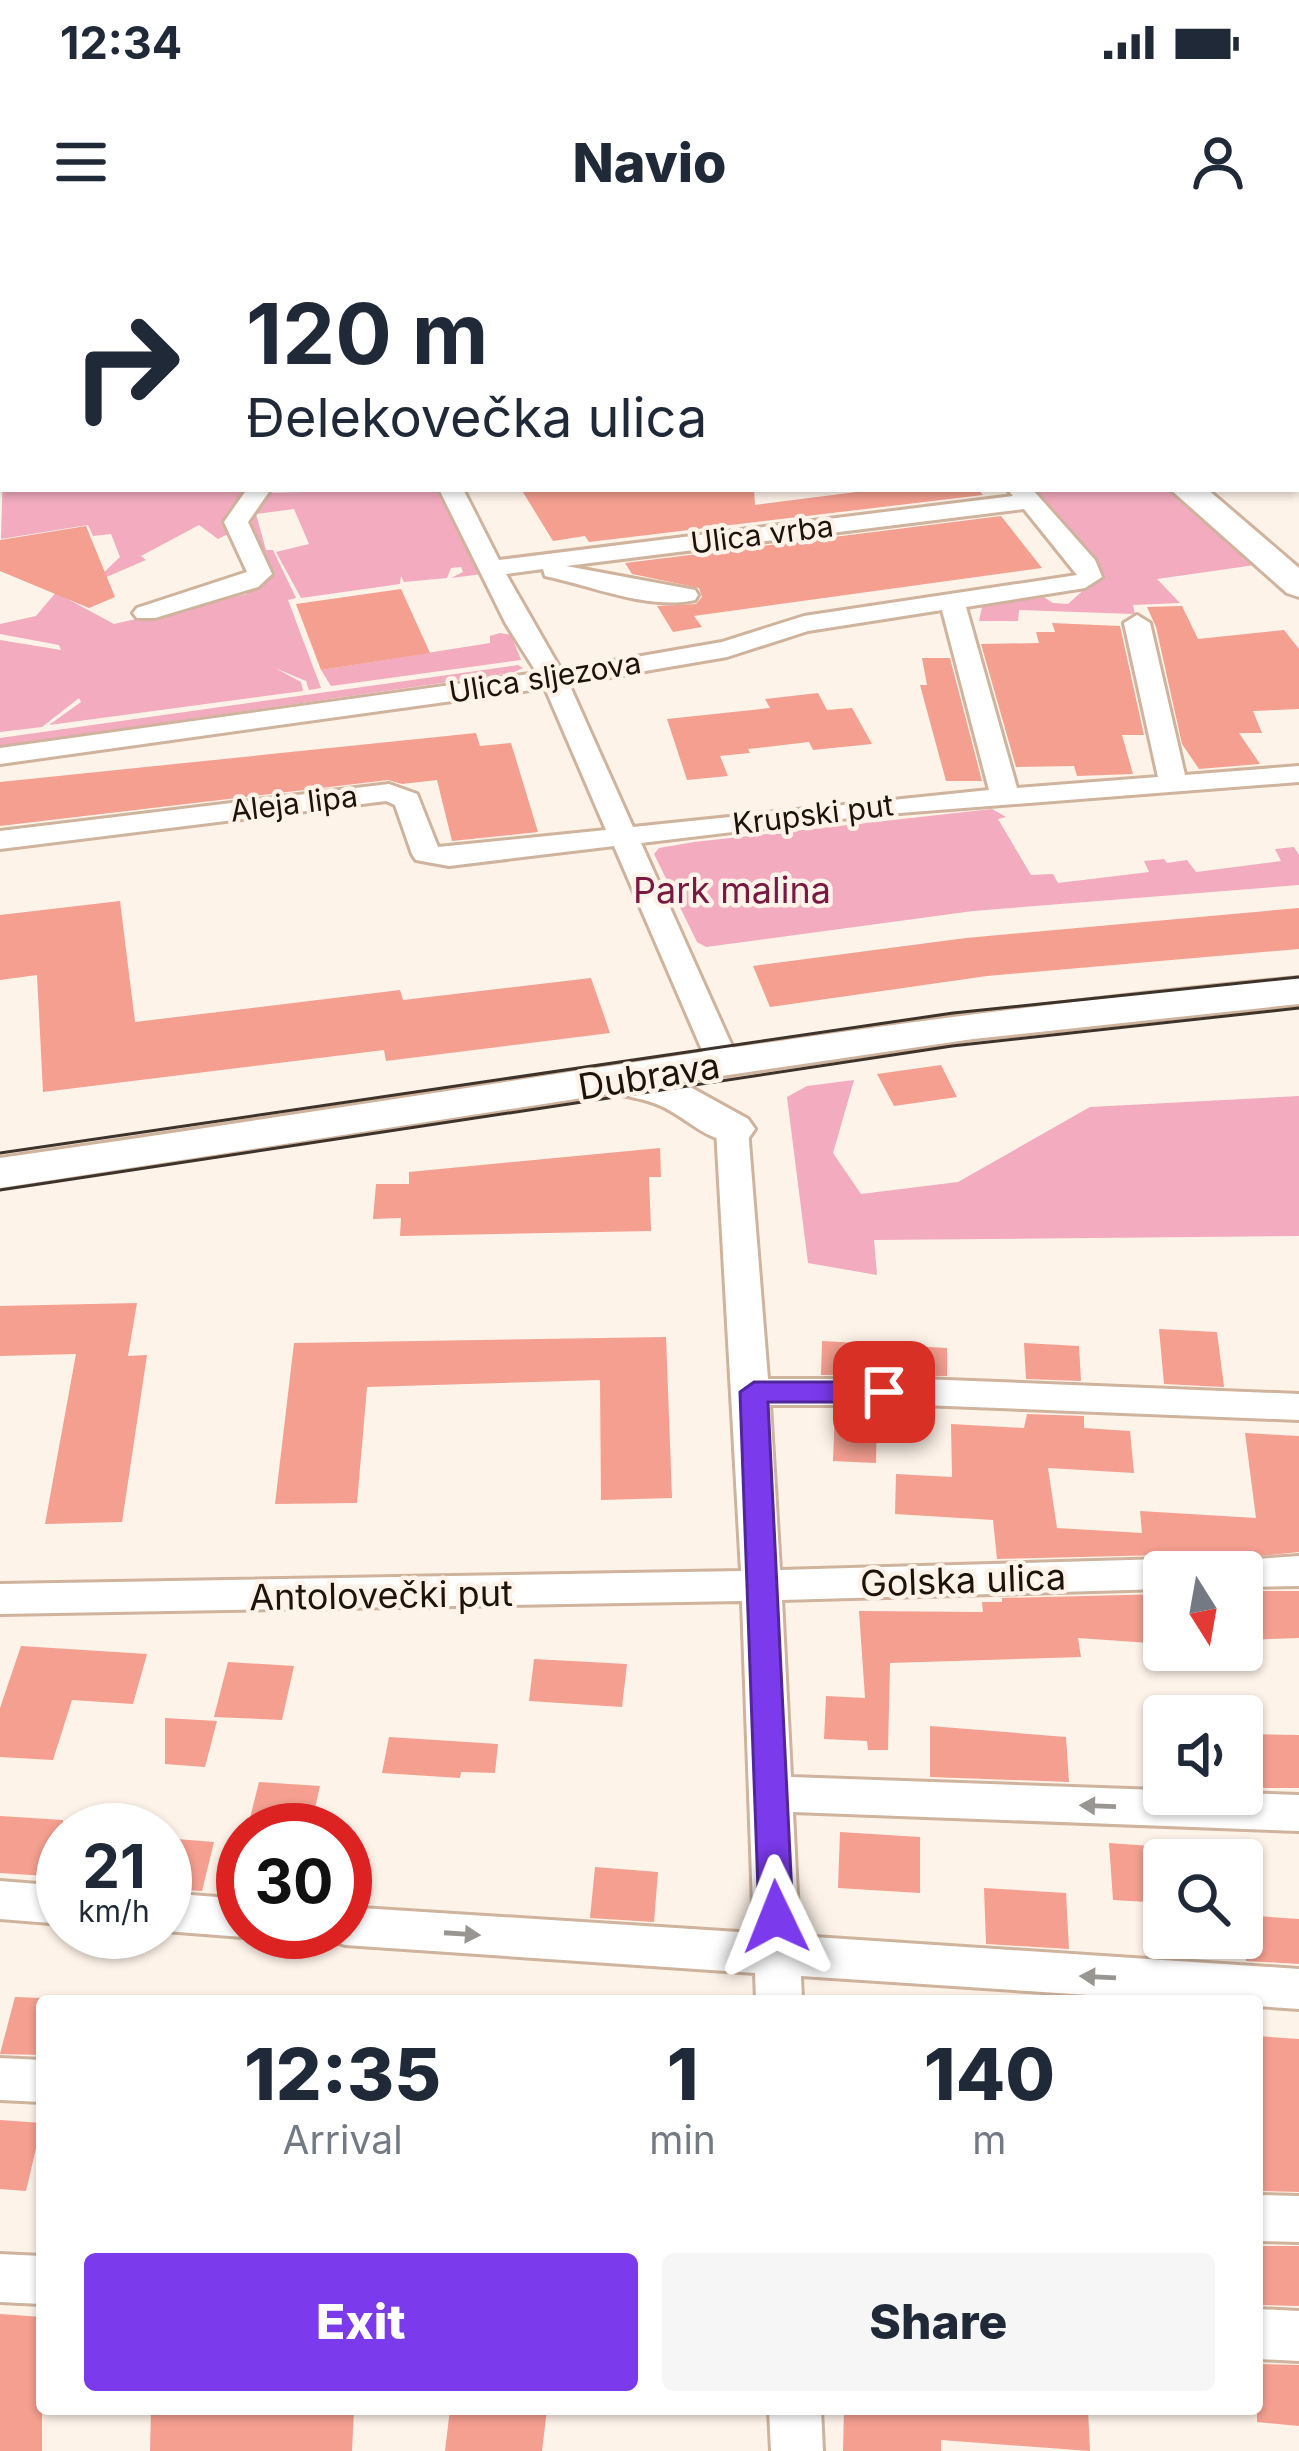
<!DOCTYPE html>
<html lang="en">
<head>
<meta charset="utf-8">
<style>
  body { margin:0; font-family:Inter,sans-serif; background:#f6f6f7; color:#1f2937; height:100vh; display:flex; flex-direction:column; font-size:45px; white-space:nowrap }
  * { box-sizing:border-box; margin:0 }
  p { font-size:39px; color:#747a83 }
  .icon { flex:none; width:66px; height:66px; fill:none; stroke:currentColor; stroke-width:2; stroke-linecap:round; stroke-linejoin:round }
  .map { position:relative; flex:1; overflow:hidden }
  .drawer { position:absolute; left:36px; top:1755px; width:1227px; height:420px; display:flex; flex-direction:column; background:#fff; border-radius:12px; box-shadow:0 3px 9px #0004 }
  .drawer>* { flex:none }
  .guide { position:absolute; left:0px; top:0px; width:1299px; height:252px; box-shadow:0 3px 9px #0004; background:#fff; color:#1f2937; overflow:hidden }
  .needle { width:78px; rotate:169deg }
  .controls { position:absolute; left:1143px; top:1311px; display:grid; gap:24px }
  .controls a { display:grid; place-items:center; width:120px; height:120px; border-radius:12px; background:#fff; box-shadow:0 3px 9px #0004; font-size:60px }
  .speed { position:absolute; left:36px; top:1563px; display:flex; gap:24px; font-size:60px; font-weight:700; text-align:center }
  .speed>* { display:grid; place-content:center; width:156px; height:156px; border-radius:50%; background:#fff; box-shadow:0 3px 9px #0004; line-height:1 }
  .speed small { font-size:30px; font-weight:400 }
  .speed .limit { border:18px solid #d22; background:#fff; color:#111 }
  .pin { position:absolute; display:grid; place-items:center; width:102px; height:102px; color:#fff; margin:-51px; border-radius:24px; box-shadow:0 6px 18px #0006 }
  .me { position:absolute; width:132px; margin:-66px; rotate:358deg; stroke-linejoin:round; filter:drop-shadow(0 0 9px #0008) }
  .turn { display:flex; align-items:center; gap:42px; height:252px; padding:0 48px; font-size:54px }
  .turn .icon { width:156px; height:156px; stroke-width:2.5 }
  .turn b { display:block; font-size:84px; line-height:102px }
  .eta { display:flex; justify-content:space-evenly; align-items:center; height:204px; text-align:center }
  .eta b { font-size:72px; font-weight:800; line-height:84px }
  .action { display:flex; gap:24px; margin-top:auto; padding:24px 48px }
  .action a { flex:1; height:138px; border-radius:12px; background:#7c3aed; color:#fff; font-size:48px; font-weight:800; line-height:138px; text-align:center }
  .action a+a { background:#f6f6f7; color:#1f2937 }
  .status { display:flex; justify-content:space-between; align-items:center; height:84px; padding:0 60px; background:#fff; direction:ltr }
  .status svg { height:33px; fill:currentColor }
  header { display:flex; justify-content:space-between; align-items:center; height:156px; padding:0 48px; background:#fff; font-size:54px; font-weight:800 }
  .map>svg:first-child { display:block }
  .green { fill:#f2abbf }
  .building { fill:#f49f90 }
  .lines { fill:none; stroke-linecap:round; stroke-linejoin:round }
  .minor-casing { stroke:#cfb39d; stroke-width:6 }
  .secondary-casing { stroke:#cfb39d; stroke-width:6 }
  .minor { fill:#fff; fill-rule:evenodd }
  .secondary { fill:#fff; fill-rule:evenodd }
  .tram { stroke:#3e332b; stroke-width:3 }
  .oneway { fill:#999591 }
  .route { fill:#7c3aed; stroke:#51269a; stroke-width:3 }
  .labels { text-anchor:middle; stroke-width:9; stroke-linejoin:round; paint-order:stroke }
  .far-street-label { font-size:30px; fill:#1d130b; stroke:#fef3e9 }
  .park-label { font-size:36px; fill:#791840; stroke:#fef3e9 }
  .street-label { font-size:36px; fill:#1d130b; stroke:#fef3e9 }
</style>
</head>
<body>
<div class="status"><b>12:34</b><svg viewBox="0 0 49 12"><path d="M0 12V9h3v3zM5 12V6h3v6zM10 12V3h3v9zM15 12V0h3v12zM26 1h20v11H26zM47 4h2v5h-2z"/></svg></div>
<header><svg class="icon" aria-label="menu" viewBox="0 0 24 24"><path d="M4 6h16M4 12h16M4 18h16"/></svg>Navio<svg class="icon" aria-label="person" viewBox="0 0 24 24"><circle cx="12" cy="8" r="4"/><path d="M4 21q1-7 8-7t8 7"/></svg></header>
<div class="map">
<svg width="1299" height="2211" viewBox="0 0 1299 2211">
  <rect width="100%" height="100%" fill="#fef3e9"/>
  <g class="green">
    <polygon points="3,229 3,249 254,249 234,268 228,294 218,299 199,285 141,316 146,320 62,356 114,384 247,354 244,348 251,345 242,284 262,253 440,249 482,334 451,338 463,332 461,327 451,328 447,338 404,342 401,336 400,344 301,358 276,312 309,304 294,269 256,274 266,310 273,310 296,358 288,360 321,448 309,450 306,441 275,428 301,442 303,451 49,485 81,462 79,458 42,487 0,492 0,400 61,410 59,405 0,394 0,384 36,376 57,351 98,338 120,317 111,294 93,296 88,285 1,299"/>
    <polygon points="1029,249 1167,249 1255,325 1157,339 1180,363 1133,365 1135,374 1019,370 1018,381 979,381 982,367 1042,356 1053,363 1068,364 1100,335"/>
    <polygon points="500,393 511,395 521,420 331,446 321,430 490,403 490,396"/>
    <polygon points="518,425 523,428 512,433 0,506 0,498"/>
    <polygon points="992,569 1006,577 998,579 1031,635 1053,634 1058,643 1149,632 1144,621 1164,619 1167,623 1187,620 1196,632 1281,621 1275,609 1294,607 1299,615 1299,645 973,671 706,707 697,702 654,614 659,608 694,602"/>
    <polygon points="854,840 833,913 861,954 958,942 1090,867 1299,856 1299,996 874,1000 877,1035 808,1023 787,857 807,846"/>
  </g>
  <g class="building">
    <polygon points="521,249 754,249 755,265 880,249 978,249 983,255 589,302 585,296 553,301"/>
    <polygon points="1001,276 1042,328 694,376 702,387 673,392 657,366 696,364 702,357 699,348 632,334 625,323"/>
    <polygon points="86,286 115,357 89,368 0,331 0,300"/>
    <polygon points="401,349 430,413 321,430 296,364"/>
    <polygon points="1182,366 1198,399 1284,390 1299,409 1299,469 1253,471 1262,493 1239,493 1260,524 1199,529 1182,504 1156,387 1147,367"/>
    <polygon points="1052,383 1120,386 1144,495 1122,495 1133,534 1077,536 1074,526 1016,527 981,404 1039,403 1036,392 1055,392"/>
    <polygon points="922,418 950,418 982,541 946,541 920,445 927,445"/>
    <polygon points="818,453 827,470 852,468 872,504 813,510 809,502 748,509 750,513 720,516 728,536 687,540 667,479 770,468 765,459"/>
    <polygon points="476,493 480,506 511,503 538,592 452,601 437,540 402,544 388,540 0,586 0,542"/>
    <polygon points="120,661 135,782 400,750 403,760 591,738 610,793 386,821 384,810 43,852 37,735 0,740 0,675"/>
    <polygon points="1299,668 1299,709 987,736 770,767 753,726 966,698"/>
    <polygon points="941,825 957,857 894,866 877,834"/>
    <polygon points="660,908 661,937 649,937 651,991 400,996 401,978 373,979 376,944 409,944 409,932"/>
    <polygon points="137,1063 128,1116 147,1115 122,1282 45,1284 76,1114 0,1116 0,1066"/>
    <polygon points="1159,1089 1217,1092 1224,1147 1164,1144"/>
    <polygon points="666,1097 672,1258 601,1260 600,1140 367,1147 357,1263 275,1264 294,1103"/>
    <polygon points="822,1101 947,1108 947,1136 821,1135"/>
    <polygon points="1024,1103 1079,1106 1081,1141 1026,1139"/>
    <polygon points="835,1169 877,1169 876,1223 833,1221"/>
    <polygon points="1027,1174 1084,1176 1084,1188 1130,1191 1134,1233 1048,1228 1057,1288 1142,1293 1140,1271 1256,1278 1245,1193 1299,1196 1299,1312 1223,1320 1164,1315 997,1319 993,1280 895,1274 896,1234 952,1237 951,1184 1024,1188"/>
    <polygon points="1242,1351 1299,1351 1299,1398 1242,1400"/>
    <polygon points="1164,1354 1164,1404 1078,1398 1081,1417 890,1423 888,1510 868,1510 867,1501 824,1499 826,1456 865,1458 859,1371 983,1372 982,1362 1002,1362 1002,1358"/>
    <polygon points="21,1406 147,1414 133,1464 72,1460 53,1520 0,1517 0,1468"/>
    <polygon points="534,1419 627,1424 622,1467 529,1461"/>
    <polygon points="228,1422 294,1426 282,1480 214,1477"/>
    <polygon points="165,1478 217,1481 205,1527 165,1524"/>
    <polygon points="930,1486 1066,1497 1069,1542 930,1537"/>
    <polygon points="1245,1494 1299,1495 1299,1548 1255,1548"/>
    <polygon points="389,1497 498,1504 495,1533 461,1532 460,1538 382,1533"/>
    <polygon points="259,1542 320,1546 310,1590 247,1590"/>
    <polygon points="0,1576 63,1580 63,1637 0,1633"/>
    <polygon points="840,1592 920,1597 920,1653 838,1648"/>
    <polygon points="165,1598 214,1602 202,1651 165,1649"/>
    <polygon points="1109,1603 1164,1607 1164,1663 1113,1660"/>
    <polygon points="595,1627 658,1632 654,1682 590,1678"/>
    <polygon points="984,1648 1066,1653 1069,1709 986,1704"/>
    <polygon points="1242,1675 1299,1679 1299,1724 1246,1721"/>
    <polygon points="15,1757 42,1758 42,1815 0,1814"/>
    <polygon points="1257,1796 1299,1799 1299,1952 1257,1951"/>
    <polygon points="0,1880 42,1883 26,1951 0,1949"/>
    <polygon points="1257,2006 1299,2006 1299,2066 1257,2065"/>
    <polygon points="0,2074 42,2077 42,2211 0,2211"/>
    <polygon points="1257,2124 1299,2125 1299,2186 1257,2182"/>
    <polygon points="151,2169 354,2169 352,2211 150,2211"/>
    <polygon points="450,2169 547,2169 542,2211 445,2211"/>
    <polygon points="844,2169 1088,2169 1090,2211 941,2200 941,2211 843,2211"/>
  </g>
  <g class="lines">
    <g class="minor-casing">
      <g id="minor">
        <polygon points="157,0 202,0 155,3"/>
        <polygon points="324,0 344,0 345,3 325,3"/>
        <polygon points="710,0 757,0 708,3"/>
        <polygon points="1243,0 1271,0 1273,3 1245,3"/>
        <polygon points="1296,5 1299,6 1299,18 1296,17"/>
        <polygon points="3,15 3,27 0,28 0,16"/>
        <polygon points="0,77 3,77 0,90"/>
        <rect x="1296" y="120" width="3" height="13"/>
        <rect x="0" y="143" width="3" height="14"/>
        <rect x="1296" y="182" width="3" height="14"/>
        <polygon points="3,218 3,232 0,233 0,219"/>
        <polygon points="247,249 271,249 248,282 272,334 258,347 155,378 137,378 133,373 137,368 247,332 224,282"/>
        <path d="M439,249H463L499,320L1013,256L1007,249H1032L1095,320L1102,337L1085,348L966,367L1017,548L1158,537L1124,383L1137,375L1150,383L1185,535L1299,526V542L874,575L641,603L740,824L724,834L708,824L614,606L449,626L416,620L412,614L395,565L386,561L0,609V591L389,544L417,554L438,607L606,590L545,448L0,524V508L537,433L506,384ZM1024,269L1077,335L804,376L722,402L561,430L506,334L543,329L545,336L554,338C597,348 651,370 695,360L698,355L695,350L566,326ZM942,370L989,550L633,587L569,444L727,417L808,391Z"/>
        <polygon points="732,879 744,882 748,889 768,1139 921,1139 1299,1154 1299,1180 921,1165 770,1165 780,1330 1164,1319 1178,1323 1183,1332 1164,1332 1164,1349 782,1360 791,1537 1299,1555 1299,1591 793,1572 799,1696 1299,1729 1299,1769 1257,1766 1257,1761 1180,1761 801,1736 802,1761 756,1761 755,1733 345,1705 329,1700 326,1692 345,1692 345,1667 754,1693 742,1361 0,1374 0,1344 741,1331 716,889 720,882"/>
        <polygon points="1299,1316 1299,1346 1242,1347 1242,1332 1222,1332 1228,1321"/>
        <polygon points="0,1641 63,1646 63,1684 0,1679"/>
        <polygon points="165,1653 243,1659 243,1692 257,1692 243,1697 165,1691"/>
        <polygon points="0,1818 42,1820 42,1862 0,1860"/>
        <polygon points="1257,1955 1299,1956 1299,2002 1257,2001"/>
        <polygon points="0,2014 42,2016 42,2064 0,2062"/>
        <polygon points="1257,2069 1299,2071 1299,2121 1257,2119"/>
        <polygon points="769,2169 821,2169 823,2211 771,2211"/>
      </g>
    </g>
    <g class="secondary-casing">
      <g id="secondary">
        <polygon points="887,0 917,0 919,3 889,3"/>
        <polygon points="1170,249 1207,249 1299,328 1299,357 1287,353"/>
        <path d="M1299,738V764L973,799L681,842L748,879L755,889L748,899C712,909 692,880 661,866C646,859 629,857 614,853L0,948V918C433,857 863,778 1299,738Z"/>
      </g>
    </g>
    <use href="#minor" class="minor"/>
    <use href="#secondary" class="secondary"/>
    <g class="tram">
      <polyline points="0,913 953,773 1299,737"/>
      <polyline points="0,950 952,806 1299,768"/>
    </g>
  </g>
  <defs><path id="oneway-solid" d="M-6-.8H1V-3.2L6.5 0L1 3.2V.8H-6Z" transform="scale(3)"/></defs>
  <g class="oneway">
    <use href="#oneway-solid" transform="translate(1098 1566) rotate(-178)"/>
    <use href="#oneway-solid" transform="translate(462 1694) rotate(4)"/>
    <use href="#oneway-solid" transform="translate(1098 1737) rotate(-177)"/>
  </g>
  <polygon class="route" points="754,1142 884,1142 897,1152 884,1162 768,1162 793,1677 788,1687 776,1691 764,1687 759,1677 740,1152"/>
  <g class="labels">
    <g class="far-street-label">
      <text transform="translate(762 295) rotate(-7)" y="10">Ulica vrba</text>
      <text transform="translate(545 438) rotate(-9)" y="10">Ulica sljezova</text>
      <text transform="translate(294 564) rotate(-7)" y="10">Aleja lipa</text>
      <text transform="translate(813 575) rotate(-7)" y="10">Krupski put</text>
    </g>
    <g class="park-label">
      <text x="732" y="663">Park malina</text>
    </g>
    <g class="street-label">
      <text transform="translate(649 836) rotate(-9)" y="13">Dubrava</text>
      <text transform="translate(963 1340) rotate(-2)" y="13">Golska ulica</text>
      <text transform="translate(381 1355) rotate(-1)" y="13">Antolovečki put</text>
    </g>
  </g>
</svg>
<div class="controls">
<a><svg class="needle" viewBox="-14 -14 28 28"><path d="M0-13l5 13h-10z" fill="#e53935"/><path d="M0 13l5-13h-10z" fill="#747a83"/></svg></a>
<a><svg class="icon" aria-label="sound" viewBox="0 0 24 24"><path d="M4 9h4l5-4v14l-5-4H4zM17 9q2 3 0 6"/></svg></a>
<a><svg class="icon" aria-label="search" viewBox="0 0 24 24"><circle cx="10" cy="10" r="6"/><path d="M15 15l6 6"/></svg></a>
</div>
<div class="speed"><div>21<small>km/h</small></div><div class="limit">30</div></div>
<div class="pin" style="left:884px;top:1152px;background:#d93025"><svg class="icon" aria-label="arrive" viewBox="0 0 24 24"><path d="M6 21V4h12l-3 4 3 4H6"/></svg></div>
<svg class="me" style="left:776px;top:1677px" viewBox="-20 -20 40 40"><path d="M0-17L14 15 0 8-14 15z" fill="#7c3aed" stroke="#fff" stroke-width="4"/></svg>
<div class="guide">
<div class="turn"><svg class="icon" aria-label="right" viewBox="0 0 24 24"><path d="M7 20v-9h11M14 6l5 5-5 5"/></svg><div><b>120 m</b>Đelekovečka ulica</div></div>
</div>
<section class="drawer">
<div class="eta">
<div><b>12:35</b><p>Arrival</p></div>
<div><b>1</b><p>min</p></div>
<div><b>140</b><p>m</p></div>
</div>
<div class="action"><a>Exit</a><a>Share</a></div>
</section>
</div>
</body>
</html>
